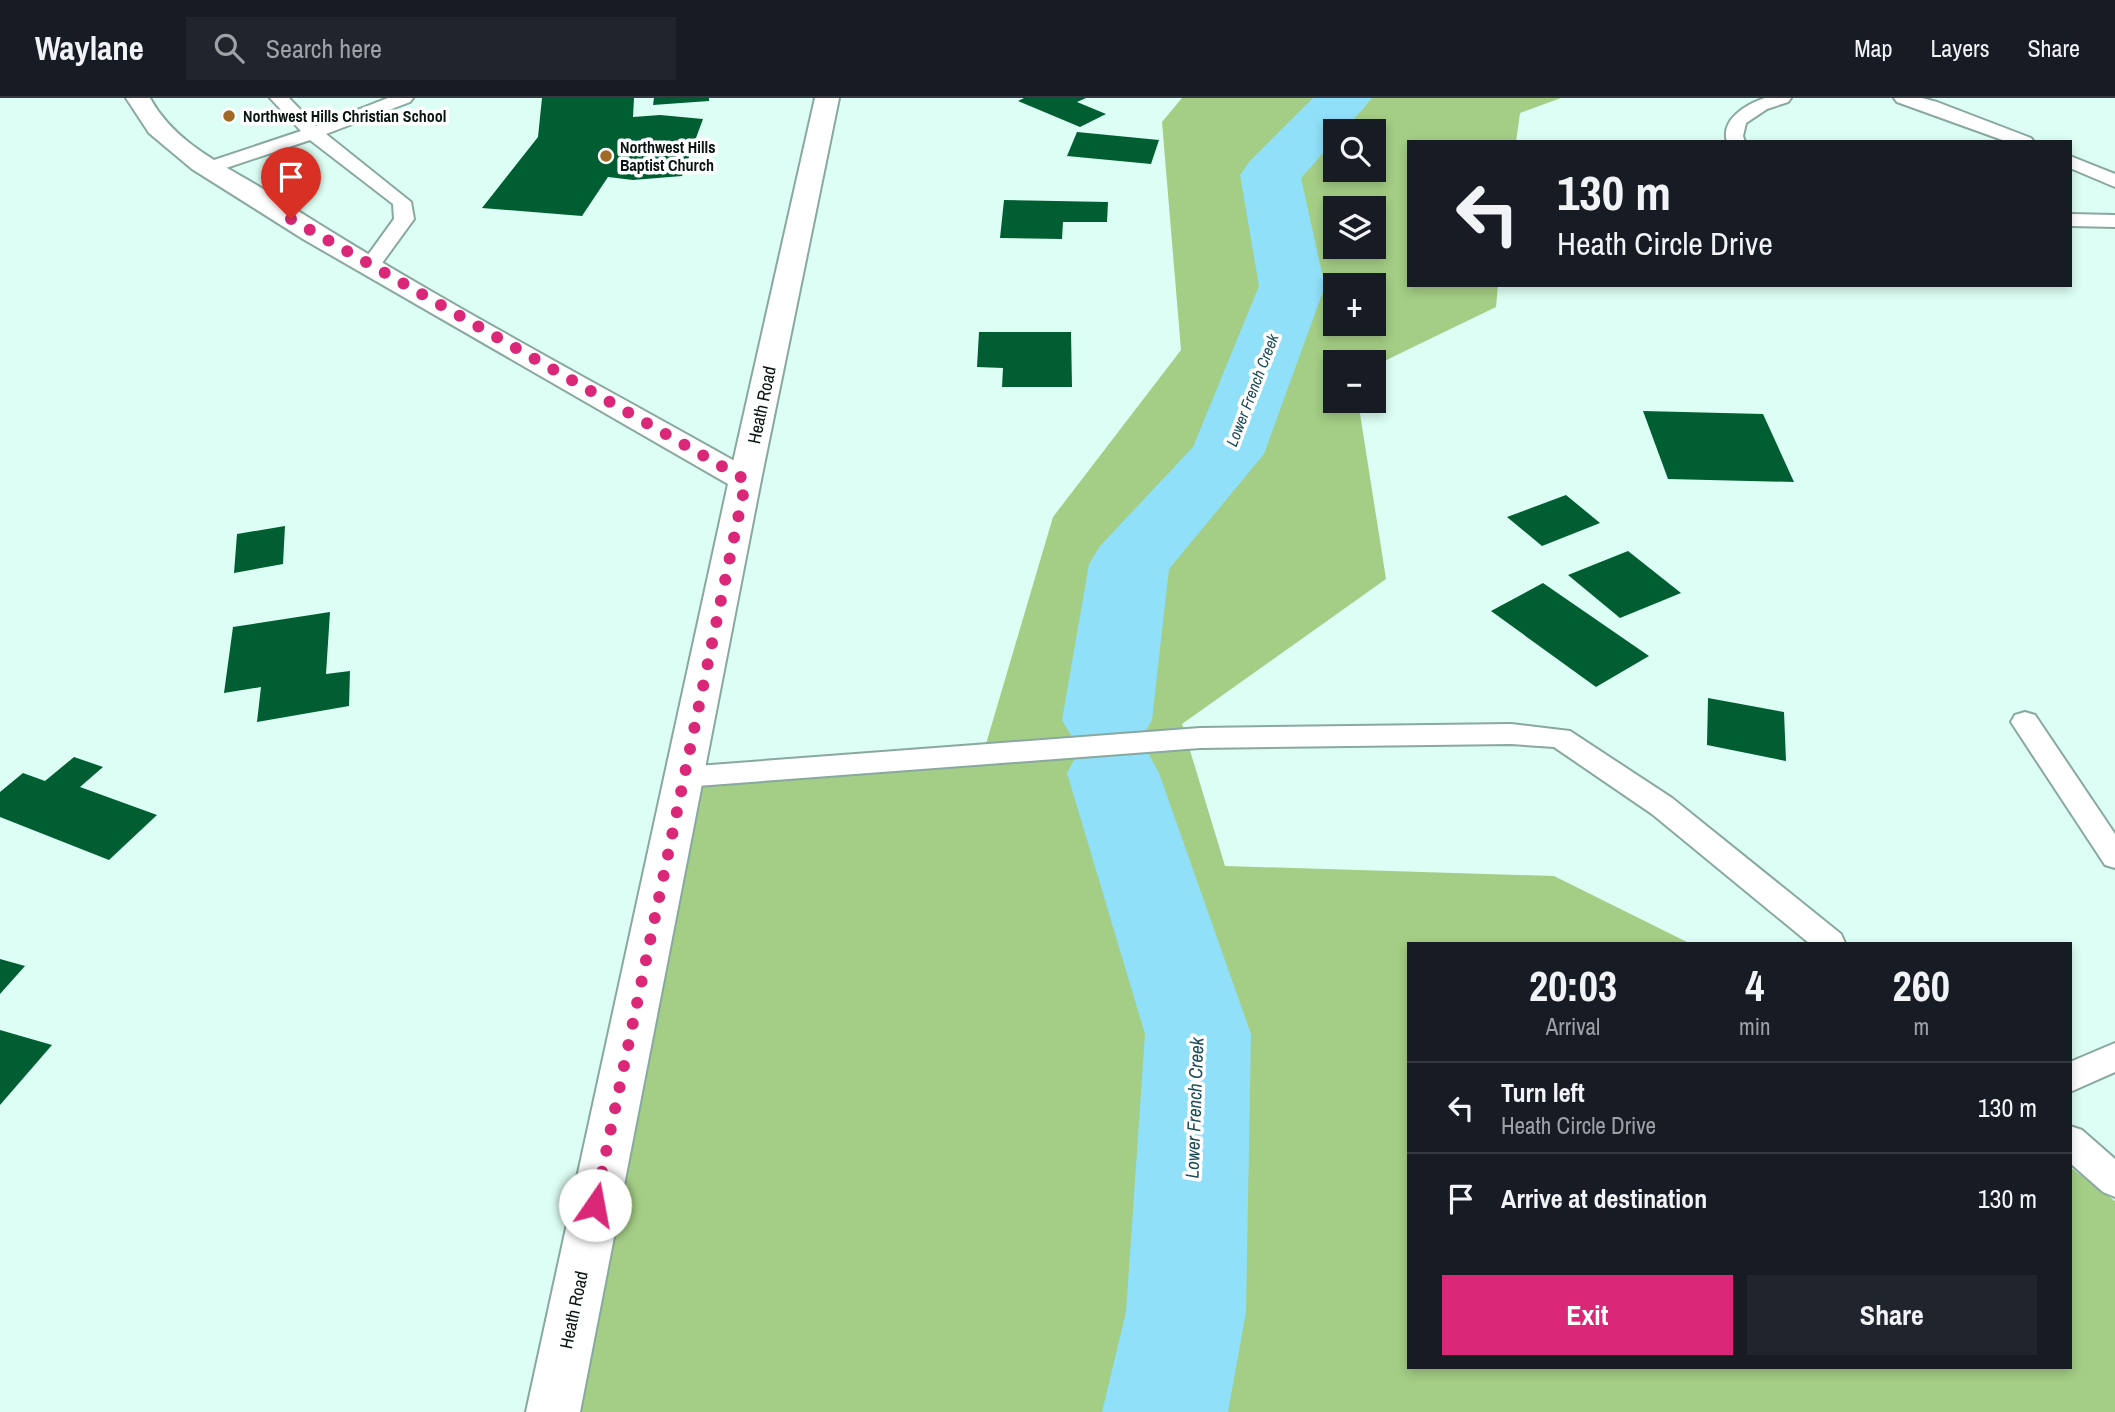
<!DOCTYPE html>
<html lang="en">
<head>
<meta charset="utf-8">
<style>
  body { margin:0; font-family:"Archivo Narrow",sans-serif; background:#20242c; color:#f1f3f6; height:100vh; display:flex; flex-direction:column; font-size:26px; white-space:nowrap }
  * { box-sizing:border-box; margin:0 }
  p { font-size:23px; color:#9ea1a6 }
  .icon { flex:none; width:38px; height:38px; fill:none; stroke:currentColor; stroke-width:2; stroke-linecap:round; stroke-linejoin:round }
  .map { position:relative; flex:1; overflow:hidden }
  .panel { position:absolute; left:1407px; top:844px; width:665px; height:427px; display:flex; flex-direction:column; background:#171b24; border-radius:0px; box-shadow:0 4px 10px #0003 }
  .panel>* { flex:none }
  .banner { position:absolute; left:1407px; top:42px; width:665px; height:147px; border-radius:0px; box-shadow:0 4px 10px #0003; background:#171b24; color:#f1f3f6; overflow:hidden }
  .controls { position:absolute; left:1323px; top:21px; display:grid; gap:14px }
  .controls a { display:grid; place-items:center; width:63px; height:63px; border-radius:0px; background:#171b24; box-shadow:0 4px 10px #0003; font-size:35px }
  .pin { position:absolute; display:grid; place-items:center; width:60px; height:60px; color:#fff; margin:-72px -30px; border-radius:50% 50% 50% 0; rotate:-45deg; box-shadow:0 0 7px #0007 }
  .pin .icon { rotate:45deg }
  .me { position:absolute; width:77px; margin:-38px; rotate:12deg; stroke-linejoin:round; filter:drop-shadow(0 0 5px #0008) }
  .turn { display:flex; align-items:center; gap:24px; height:147px; padding:0 35px; font-size:32px }
  .turn .icon { width:91px; height:91px; stroke-width:2.5 }
  .turn b { display:block; font-size:49px; line-height:60px }
  .eta { display:flex; justify-content:space-evenly; align-items:center; height:119px; text-align:center }
  .eta b { font-size:42px; font-weight:800; line-height:49px }
  .action { display:flex; gap:14px; margin-top:auto; padding:14px 35px }
  .action a { flex:1; height:80px; border-radius:0px; background:#db2777; color:#fff; font-size:28px; font-weight:800; line-height:80px; text-align:center }
  .action a+a { background:#20242c; color:#f1f3f6 }
  ul { padding:0; list-style:none }
  li { display:flex; align-items:center; gap:21px; height:91px; padding:0 35px; border-top:2px solid #363941 }
  li div { flex:1 }
  li b { display:block; font-size:26px }
  li em { font-style:normal }
  header { display:flex; align-items:center; gap:42px; box-sizing:border-box; height:98px; padding:0 35px; background:#171b24; border-bottom:2px solid #363941 }
  header strong { font-size:33px }
  nav { display:flex; gap:38px; margin-inline-start:auto; font-size:24px }
  .search { width:490px; height:63px; background:#20242c; display:flex; align-items:center; gap:18px; box-sizing:border-box; padding:0 24px; border-radius:0px; color:#9ea1a6; font-size:26px }
  .map>svg:first-child { display:block }
  .forest { fill:#a4cd85; fill-rule:evenodd }
  .lines { fill:none; stroke-linecap:round; stroke-linejoin:round }
  .river { fill:#8fe0f8; fill-rule:evenodd }
  .building { fill:#005f32 }
  .lane-casing { stroke:#89a89f; stroke-width:4 }
  .street-casing { stroke:#89a89f; stroke-width:4 }
  .secondary-casing { stroke:#89a89f; stroke-width:4 }
  .lane { fill:#fff; fill-rule:evenodd }
  .street { fill:#fff; fill-rule:evenodd }
  .secondary { fill:#fff; fill-rule:evenodd }
  .route { stroke:#db2777; stroke-width:12; stroke-dasharray:0 21.6 }
  .poi-dot { fill:#a06925; stroke:#fff; stroke-width:2.5 }
  .labels { text-anchor:middle; stroke-width:7; stroke-linejoin:round; paint-order:stroke }
  .far-poi-label { font-size:16px; font-weight:bold; fill:#091512; stroke:#fff; text-anchor:start }
  .far-water-label { font-size:16px; font-style:italic; fill:#1d4c59; stroke:#fff }
  .street-label { font-size:18px; fill:#091512; stroke:#fff }
  .water-label { font-size:19px; font-style:italic; fill:#1d4c59; stroke:#fff }
</style>
</head>
<body>
<header>
<strong>Waylane</strong>
<div class="search"><svg class="icon" aria-label="search" viewBox="0 0 24 24"><circle cx="10" cy="10" r="6"/><path d="M15 15l6 6"/></svg>Search here</div>
<nav><a>Map</a><a>Layers</a><a>Share</a></nav>
</header>
<div class="map">
<svg width="2115" height="1314" viewBox="0 0 2115 1314">
  <rect width="100%" height="100%" fill="#ddfef4"/>
  <path class="forest" d="M1182,0H1561L1520,15L1516,44H1409V187H1498L1496,209L1374,268V264H1335V303H1358L1386,481L1182,626L1225,768L1554,778L1689,845H1409V1269H2070V1069L2115,1103V1314H553L684,679L983,656L1053,419L1181,252L1162,24ZM1335,33H1374V72H1335ZM1335,110H1374V149H1335ZM1335,187H1374V226H1335Z"/>
  <g class="lines">
    <polygon class="river" points="1313,0 1372,0 1344,33 1335,33 1335,42 1301,80 1325,188 1264,356 1169,471 1152,622 1139,644 1130,647 1146,651 1159,675 1251,936 1246,1214 1228,1314 1102,1314 1126,1214 1145,936 1067,675 1080,651 1090,648 1075,644 1062,622 1089,466 1100,448 1193,349 1259,188 1240,77 1249,64"/>
  </g>
  <g class="building">
    <polygon points="542,0 634,0 633,19 660,17 703,21 682,78 633,82 608,79 582,118 482,110 538,39"/>
    <polygon points="654,0 709,0 709,3 653,7"/>
    <polygon points="1024,0 1086,0 1077,4 1106,16 1080,29 1018,3"/>
    <polygon points="1077,34 1159,42 1151,66 1067,58"/>
    <polygon points="1004,102 1108,104 1107,124 1063,124 1062,141 1000,140"/>
    <polygon points="979,234 1071,234 1072,289 1002,289 1003,270 977,269"/>
    <polygon points="1643,313 1763,316 1794,384 1668,381"/>
    <polygon points="1566,397 1600,425 1542,448 1507,419"/>
    <polygon points="285,428 283,466 234,475 237,436"/>
    <polygon points="1628,453 1681,495 1620,520 1568,477"/>
    <polygon points="1543,485 1649,558 1596,589 1491,513"/>
    <polygon points="330,514 326,576 350,573 349,608 257,624 261,589 224,595 233,529"/>
    <polygon points="1708,600 1784,614 1786,663 1707,647"/>
    <polygon points="74,659 103,669 80,689 157,717 109,762 0,719 0,694 23,675 45,683"/>
    <polygon points="0,861 25,868 0,896"/>
    <polygon points="0,932 52,947 0,1007"/>
  </g>
  <g class="lines">
    <g class="lane-casing">
      <g id="lane">
        <polygon points="270,0 289,0 316,28 388,0 413,0 410,4 326,36 411,104 414,121 377,172 363,172 360,168 394,121 393,106 310,42 214,74 202,74 199,70 202,66 301,33"/>
        <path d="M1765,0H1791L1788,4L1767,11L1746,25L1743,38L1745,44H1727C1720,21 1747,6 1765,0Z"/>
        <polygon points="1894,0 1922,0 1937,4 2031,40 2034,44 2008,44 1897,4"/>
        <polygon points="2070,58 2115,76 2115,89 2070,70"/>
        <polygon points="2070,116 2115,117 2115,129 2070,128"/>
        <polygon points="2025,614 2035,617 2115,736 2115,770 2105,767 2011,624 2015,617"/>
        <polygon points="1511,626 1570,633 1672,700 1841,836 1845,845 1809,845 1652,716 1554,649 1511,646 1200,650 684,689 674,686 670,679 674,672 684,669 1200,630"/>
        <polygon points="2115,945 2115,974 2070,994 2070,964"/>
        <polygon points="2070,1028 2082,1032 2115,1061 2115,1099 2103,1094 2070,1065"/>
      </g>
    </g>
    <g class="street-casing">
      <polygon id="street" points="815,0 839,0 761,382 756,389 745,392 734,389 729,382"/>
    </g>
    <g class="secondary-casing">
      <path id="secondary" d="M126,0H150C176,48 229,69 273,97C428,197 595,284 756,375L761,382L580,1314H526L728,386L303,141L192,71L149,35Z"/>
    </g>
    <use href="#lane" class="lane"/>
    <use href="#street" class="street"/>
    <use href="#secondary" class="secondary"/>
  </g>
  <g class="lines">
    <polyline class="route" points="291,121 746,382 595,1107"/>
  </g>
  <g class="poi-dot">
    <circle cx="229" cy="18" r="7"/>
    <circle cx="606" cy="58" r="7"/>
  </g>
  <g class="labels">
    <g class="far-poi-label">
      <text x="243" y="24">Northwest Hills Christian School</text>
      <text x="620" y="55">Northwest Hills<tspan x="620" dy="18">Baptist Church</tspan></text>
    </g>
    <g class="far-water-label">
      <text transform="translate(1252 292) rotate(-69)" y="6">Lower French Creek</text>
    </g>
    <g class="street-label">
      <text transform="translate(762 307) rotate(-78)" y="6">Heath Road</text>
      <text transform="translate(574 1212) rotate(-78)" y="6">Heath Road</text>
    </g>
    <g class="water-label">
      <text transform="translate(1194 1010) rotate(-88)" y="7">Lower French Creek</text>
    </g>
  </g>
</svg>
<div class="controls">
<a><svg class="icon" aria-label="search" viewBox="0 0 24 24"><circle cx="10" cy="10" r="6"/><path d="M15 15l6 6"/></svg></a>
<a><svg class="icon" aria-label="layers" viewBox="0 0 24 24"><path d="M12 4l9 5-9 5-9-5zM3 14l9 5 9-5"/></svg></a>
<a>+</a>
<a>−</a>
</div>
<div class="pin" style="left:291px;top:121px;background:#d93025"><svg class="icon" aria-label="arrive" viewBox="0 0 24 24"><path d="M6 21V4h12l-3 4 3 4H6"/></svg></div>
<svg class="me" style="left:595px;top:1107px" viewBox="-20 -20 40 40"><circle r="19" fill="#fff"/><path d="M0-13L10 11 0 6-10 11z" fill="#db2777"/></svg>
<div class="banner">
<div class="turn"><svg class="icon" aria-label="left" viewBox="0 0 24 24"><path d="M17 20v-9H6M10 6l-5 5 5 5"/></svg><div><b>130 m</b>Heath Circle Drive</div></div>
</div>
<section class="panel">
<div class="eta">
<div><b>20:03</b><p>Arrival</p></div>
<div><b>4</b><p>min</p></div>
<div><b>260</b><p>m</p></div>
</div>
<ul>
<li><svg class="icon" aria-label="left" viewBox="0 0 24 24"><path d="M17 20v-9H6M10 6l-5 5 5 5"/></svg><div><b>Turn left</b><p>Heath Circle Drive</p></div><em>130 m</em></li>
<li><svg class="icon" aria-label="arrive" viewBox="0 0 24 24"><path d="M6 21V4h12l-3 4 3 4H6"/></svg><div><b>Arrive at destination</b></div><em>130 m</em></li>
</ul>
<div class="action"><a>Exit</a><a>Share</a></div>
</section>
</div>
</body>
</html>
